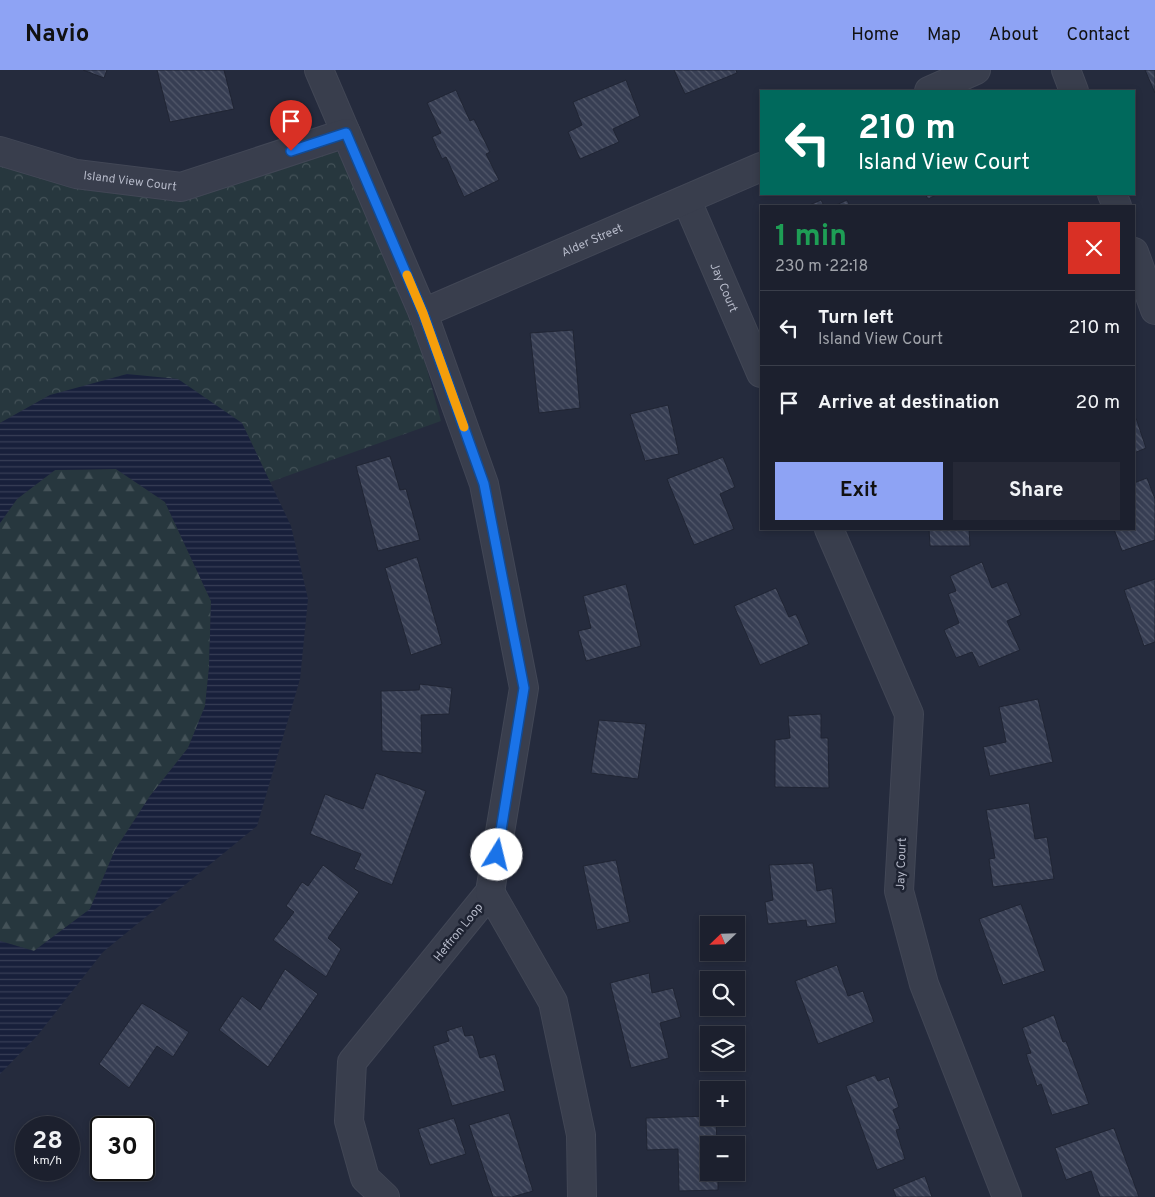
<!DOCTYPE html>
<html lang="en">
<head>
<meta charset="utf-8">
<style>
  body { margin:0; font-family:Overpass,sans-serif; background:#252836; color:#f1f3f6; height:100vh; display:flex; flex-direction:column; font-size:19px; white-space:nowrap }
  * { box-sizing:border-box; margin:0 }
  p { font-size:16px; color:#a0a3aa }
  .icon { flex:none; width:28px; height:28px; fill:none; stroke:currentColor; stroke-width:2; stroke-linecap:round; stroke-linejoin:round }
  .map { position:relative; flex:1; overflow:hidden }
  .side { position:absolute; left:760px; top:135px; width:375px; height:325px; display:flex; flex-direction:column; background:#1c202e; border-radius:0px; box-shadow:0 2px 8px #0003,0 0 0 1px #3a3e4a }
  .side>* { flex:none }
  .guide { position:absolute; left:760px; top:20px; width:375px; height:105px; border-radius:0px; box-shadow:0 2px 8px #0003,0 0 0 1px #3a3e4a; background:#00695c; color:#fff; overflow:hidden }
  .needle { width:32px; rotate:247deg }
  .controls { position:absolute; left:700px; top:846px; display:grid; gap:10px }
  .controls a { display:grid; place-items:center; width:45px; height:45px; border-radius:0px; background:#1c202e; box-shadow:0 2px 8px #0003,0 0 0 1px #3a3e4a; font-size:25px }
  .speed { position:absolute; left:15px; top:1046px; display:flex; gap:10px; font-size:25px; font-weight:700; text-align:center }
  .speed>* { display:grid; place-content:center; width:65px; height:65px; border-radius:50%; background:#1c202e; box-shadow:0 2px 8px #0003,0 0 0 1px #3a3e4a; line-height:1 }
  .speed small { font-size:12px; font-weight:400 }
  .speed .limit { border:2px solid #111; border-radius:8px; background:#fff; color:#111 }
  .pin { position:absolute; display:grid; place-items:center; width:42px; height:42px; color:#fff; margin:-51px -21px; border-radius:50% 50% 50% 0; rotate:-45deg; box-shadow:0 0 5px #0007 }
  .pin .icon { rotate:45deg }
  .me { position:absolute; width:55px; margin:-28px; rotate:9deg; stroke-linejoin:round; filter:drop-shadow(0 0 4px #0008) }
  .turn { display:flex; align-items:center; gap:18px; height:105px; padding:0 15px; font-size:22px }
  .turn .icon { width:65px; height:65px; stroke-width:2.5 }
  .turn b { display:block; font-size:35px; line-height:42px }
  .round { display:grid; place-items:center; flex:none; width:52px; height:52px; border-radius:0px; background:#252836 }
  .head { display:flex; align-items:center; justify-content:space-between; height:85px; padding:0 15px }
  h1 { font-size:30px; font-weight:700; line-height:38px; color:#1e9e55 }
  .primary-button { display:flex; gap:10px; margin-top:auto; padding:10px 15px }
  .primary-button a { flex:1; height:58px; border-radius:0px; background:#8ea3f4; color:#111; font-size:20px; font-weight:700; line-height:58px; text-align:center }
  .primary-button a+a { background:#252836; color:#f1f3f6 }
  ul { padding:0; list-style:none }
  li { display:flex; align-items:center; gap:15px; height:75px; padding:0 15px; border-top:1px solid #3a3e4a }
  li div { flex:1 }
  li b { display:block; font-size:19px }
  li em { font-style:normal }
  header { display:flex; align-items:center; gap:30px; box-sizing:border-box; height:70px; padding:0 25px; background:#8ea3f4; color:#111 }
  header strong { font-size:24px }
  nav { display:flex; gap:28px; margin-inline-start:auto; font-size:18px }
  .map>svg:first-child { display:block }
  .forest { fill:url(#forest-firs) }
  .park { fill:url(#park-crowns) }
  .water { fill:url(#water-rules) }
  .building { fill:url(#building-back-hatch); stroke:#202534 }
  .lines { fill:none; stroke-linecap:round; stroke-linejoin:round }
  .minor-casing { stroke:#424756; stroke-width:30 }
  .minor { stroke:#393e4d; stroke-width:28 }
  .route-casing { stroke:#114b97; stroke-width:12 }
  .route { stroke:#1a73e8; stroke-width:9 }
  .slow { stroke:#f59e0b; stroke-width:9 }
  .labels { text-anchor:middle; stroke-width:5; stroke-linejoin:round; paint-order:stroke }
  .street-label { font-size:12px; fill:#b5b9c8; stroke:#1e2332 }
</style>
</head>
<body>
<header>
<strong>Navio</strong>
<nav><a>Home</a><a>Map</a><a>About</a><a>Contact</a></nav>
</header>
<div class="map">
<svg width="1155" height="1127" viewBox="0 0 1155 1127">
  <defs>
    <pattern id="forest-firs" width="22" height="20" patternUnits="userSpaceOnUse" patternTransform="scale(1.25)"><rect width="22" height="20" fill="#27373e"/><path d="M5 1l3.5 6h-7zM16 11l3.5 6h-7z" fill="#445258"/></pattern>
    <pattern id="park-crowns" width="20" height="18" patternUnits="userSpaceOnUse" patternTransform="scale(1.25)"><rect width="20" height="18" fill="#27373e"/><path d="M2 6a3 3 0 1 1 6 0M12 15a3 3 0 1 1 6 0" fill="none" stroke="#445258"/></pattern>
    <pattern id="water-rules" width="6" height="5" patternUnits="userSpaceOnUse" patternTransform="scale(1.25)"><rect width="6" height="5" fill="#18203b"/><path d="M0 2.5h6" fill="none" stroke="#373e56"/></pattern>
    <pattern id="building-back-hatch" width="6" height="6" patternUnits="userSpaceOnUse" patternTransform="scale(1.25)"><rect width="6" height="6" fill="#373e53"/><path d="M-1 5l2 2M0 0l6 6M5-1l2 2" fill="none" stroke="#52586a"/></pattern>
  </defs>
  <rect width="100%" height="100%" fill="#252b3d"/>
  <polygon class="forest" points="116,399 165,432 211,531 209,598 205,637 188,678 150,726 115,780 90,839 34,881 0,871 0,453 17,429 55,400"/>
  <polygon class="park" points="329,79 339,83 348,98 422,281 441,351 270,412 242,353 50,325 0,353 0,90 113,122 157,128 198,122"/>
  <polygon class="water" points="127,304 178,309 242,353 291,456 308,529 300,609 257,756 103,882 37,966 0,1004 0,871 34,881 90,839 115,780 150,726 188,678 205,636 209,598 211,531 165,432 116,399 55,400 17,429 0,453 0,353 50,325"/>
  <g class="building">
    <polygon points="83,0 107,0 104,8"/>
    <polygon points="157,0 224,0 234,39 170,52"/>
    <polygon points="674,0 736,0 737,3 685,24"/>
    <polygon points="1145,0 1155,0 1155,23"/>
    <polygon points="626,10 640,46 613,59 619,72 580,89 568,62 582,55 573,32"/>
    <polygon points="456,20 470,51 474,49 490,82 486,84 499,110 464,127 446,87 442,89 432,67 441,63 427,33"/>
    <polygon points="925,124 938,124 928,129"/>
    <polygon points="821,130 824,136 807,136"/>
    <polygon points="847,130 850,136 834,136"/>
    <polygon points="573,260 580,338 539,343 530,263"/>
    <polygon points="668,335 679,384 645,391 630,344"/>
    <polygon points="1134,348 1136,348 1146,378 1134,383"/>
    <polygon points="390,386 400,420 406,419 420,470 378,481 356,396"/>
    <polygon points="723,387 735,417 720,424 734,459 694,475 667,409"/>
    <polygon points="1147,408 1155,429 1155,470 1122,481 1114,459 1134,459 1134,413"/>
    <polygon points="929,459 969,459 970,476 930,476"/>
    <polygon points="417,487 442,574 411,585 385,498"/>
    <polygon points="982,492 992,518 1007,512 1021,545 1007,551 1020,580 979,597 972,582 956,588 944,560 959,553 948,524 956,521 950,506"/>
    <polygon points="1155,509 1155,572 1144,576 1124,520"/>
    <polygon points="626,514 641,576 586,591 578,561 591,558 583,526"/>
    <polygon points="776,518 789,547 796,544 809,574 760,595 734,536"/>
    <polygon points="420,614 452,618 449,644 421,645 422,683 382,681 381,621 419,620"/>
    <polygon points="1038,629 1053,692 990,706 983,677 1006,672 999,637"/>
    <polygon points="821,644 821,668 828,668 829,718 775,717 775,670 790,668 788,646"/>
    <polygon points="599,650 646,654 638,709 591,703"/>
    <polygon points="376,703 426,721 392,815 354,799 361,784 310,764 325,724 363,739"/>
    <polygon points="1029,733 1035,769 1047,767 1054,809 993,817 989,789 995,788 986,740"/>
    <polygon points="616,790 630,852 597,860 583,796"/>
    <polygon points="813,793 817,821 832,818 836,853 807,857 806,850 768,854 765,832 773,830 769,795"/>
    <polygon points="323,795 359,822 328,868 341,879 326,907 273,870 294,842 286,836 302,812 308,816"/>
    <polygon points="1021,834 1045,901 1003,915 979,849"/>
    <polygon points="837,895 848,926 863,921 874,952 818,974 795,911"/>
    <polygon points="285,899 318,924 268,997 219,960 242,926 260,940"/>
    <polygon points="649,903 652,923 673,918 681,947 660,953 669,988 631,998 610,913"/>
    <polygon points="142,933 189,962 173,987 157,976 129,1018 99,994"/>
    <polygon points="1054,945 1063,972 1066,971 1089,1034 1052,1045 1041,1014 1037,1016 1026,984 1031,983 1022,958"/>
    <polygon points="462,956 465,966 473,965 480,988 495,984 505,1021 452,1036 433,976 449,971 446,961"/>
    <polygon points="875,1005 878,1011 889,1007 899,1037 893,1040 900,1059 896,1060 905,1089 877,1100 846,1016"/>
    <polygon points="509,1043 533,1121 512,1127 493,1127 469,1055"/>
    <polygon points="709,1046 709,1048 716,1048 717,1075 709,1075 709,1102 718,1102 718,1120 679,1121 678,1079 647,1080 646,1048"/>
    <polygon points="454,1048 466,1084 430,1095 418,1059"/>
    <polygon points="1114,1058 1139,1127 1100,1127 1091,1101 1066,1110 1055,1078"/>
    <polygon points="925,1106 932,1127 896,1127 893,1119"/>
  </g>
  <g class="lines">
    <g class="minor-casing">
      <g id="minor">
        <polyline points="319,0 423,243 484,414 524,618 490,822 352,992 349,1051 365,1108 385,1127"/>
        <polyline points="1066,0 1074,21"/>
        <polyline points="929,21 976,0"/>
        <path id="s1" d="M0,81L76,104L181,117L346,63"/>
        <polyline points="1112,124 1117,136"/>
        <path id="s2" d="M687,131L761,303"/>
        <polyline points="1134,182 1155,240"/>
        <path id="s3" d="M423,243L761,97"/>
        <polyline points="829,459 909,644 899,821 924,914 1007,1127"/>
        <polyline points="490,822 553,932 581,1065 582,1127"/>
      </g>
    </g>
    <use href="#minor" class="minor"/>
  </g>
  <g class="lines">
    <g class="route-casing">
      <polyline id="route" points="291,81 346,63 423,243 484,414 524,618 497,785"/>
    </g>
    <use href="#route" class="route"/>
    <polyline class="slow" points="407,205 423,243 464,357"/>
  </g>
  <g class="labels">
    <g class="street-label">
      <text dy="4" stroke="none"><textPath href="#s1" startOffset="134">Island View Court</textPath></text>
      <text dy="4" stroke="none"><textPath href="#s3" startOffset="184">Alder Street</textPath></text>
      <text dy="4" stroke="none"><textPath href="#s2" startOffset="94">Jay Court</textPath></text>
      <text transform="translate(901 794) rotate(-88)" y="4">Jay Court</text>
      <text transform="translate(458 862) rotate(-51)" y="4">Heffron Loop</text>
    </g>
  </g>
</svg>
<div class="controls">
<a><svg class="needle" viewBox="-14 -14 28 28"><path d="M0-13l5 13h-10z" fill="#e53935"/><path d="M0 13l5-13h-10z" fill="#a0a3aa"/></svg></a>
<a><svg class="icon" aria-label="search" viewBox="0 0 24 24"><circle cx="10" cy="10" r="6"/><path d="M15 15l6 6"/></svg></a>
<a><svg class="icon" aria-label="layers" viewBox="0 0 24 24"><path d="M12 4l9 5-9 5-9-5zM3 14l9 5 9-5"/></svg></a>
<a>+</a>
<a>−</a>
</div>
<div class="speed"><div>28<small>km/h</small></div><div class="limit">30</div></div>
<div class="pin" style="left:291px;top:81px;background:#d93025"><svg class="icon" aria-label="arrive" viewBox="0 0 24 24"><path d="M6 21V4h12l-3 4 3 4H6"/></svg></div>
<svg class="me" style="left:497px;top:785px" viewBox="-20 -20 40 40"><circle r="19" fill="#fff"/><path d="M0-13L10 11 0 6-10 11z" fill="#1a73e8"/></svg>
<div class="guide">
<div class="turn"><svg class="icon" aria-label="left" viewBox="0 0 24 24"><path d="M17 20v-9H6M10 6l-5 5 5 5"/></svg><div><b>210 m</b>Island View Court</div></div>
</div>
<section class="side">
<div class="head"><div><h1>1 min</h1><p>230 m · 22:18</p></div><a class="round" style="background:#d93025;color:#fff"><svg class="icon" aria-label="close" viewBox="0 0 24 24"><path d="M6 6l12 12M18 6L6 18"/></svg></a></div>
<ul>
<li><svg class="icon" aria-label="left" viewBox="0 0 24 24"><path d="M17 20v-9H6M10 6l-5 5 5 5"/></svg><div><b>Turn left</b><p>Island View Court</p></div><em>210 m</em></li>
<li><svg class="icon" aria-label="arrive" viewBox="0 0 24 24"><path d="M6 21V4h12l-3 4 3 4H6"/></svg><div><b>Arrive at destination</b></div><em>20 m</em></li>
</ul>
<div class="primary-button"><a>Exit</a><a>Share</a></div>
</section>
</div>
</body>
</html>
